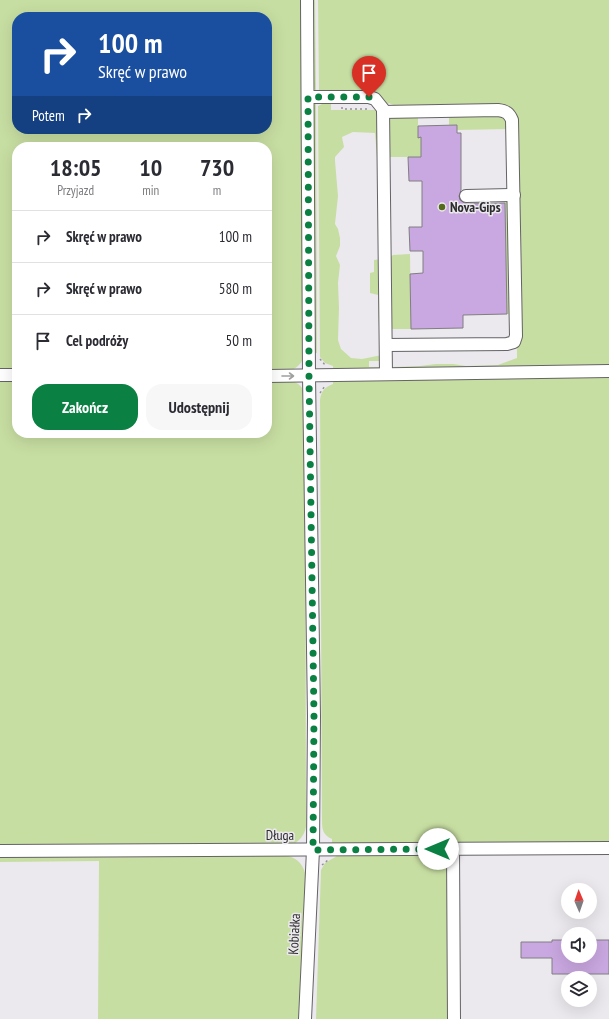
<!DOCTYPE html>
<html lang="pl">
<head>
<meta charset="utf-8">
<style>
  body { margin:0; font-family:"PT Sans Narrow",sans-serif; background:#f7f7f7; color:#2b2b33; height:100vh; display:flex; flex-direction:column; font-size:15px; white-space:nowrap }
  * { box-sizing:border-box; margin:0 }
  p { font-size:13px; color:#7c7c81 }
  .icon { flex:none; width:22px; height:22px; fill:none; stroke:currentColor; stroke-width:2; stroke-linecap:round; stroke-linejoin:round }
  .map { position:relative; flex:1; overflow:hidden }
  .sheet { position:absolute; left:12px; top:142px; width:260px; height:296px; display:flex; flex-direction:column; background:#fff; border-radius:16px; box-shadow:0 4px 16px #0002 }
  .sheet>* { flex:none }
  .guide { position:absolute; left:12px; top:12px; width:260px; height:122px; border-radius:16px; box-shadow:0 4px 16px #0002; background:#1a4fa0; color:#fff; overflow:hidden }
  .needle { width:26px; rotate:358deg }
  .controls { position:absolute; left:561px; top:883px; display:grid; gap:8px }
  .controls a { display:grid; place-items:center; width:36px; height:36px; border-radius:50%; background:#fff; box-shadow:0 4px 16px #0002; font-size:20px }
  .pin { position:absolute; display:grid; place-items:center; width:34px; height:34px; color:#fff; margin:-41px -17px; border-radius:50% 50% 50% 0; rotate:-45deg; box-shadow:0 0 4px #0007 }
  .pin .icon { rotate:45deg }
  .me { position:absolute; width:44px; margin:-22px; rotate:270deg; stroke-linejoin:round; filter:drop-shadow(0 0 3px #0008) }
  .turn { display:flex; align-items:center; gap:14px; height:84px; padding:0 20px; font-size:18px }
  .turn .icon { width:52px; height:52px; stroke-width:2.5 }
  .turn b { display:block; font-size:28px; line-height:34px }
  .then { display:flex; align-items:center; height:38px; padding:0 20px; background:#0003; gap:8px; font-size:15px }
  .eta { display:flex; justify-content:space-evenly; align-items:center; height:68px; text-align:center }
  .eta b { font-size:24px; font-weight:800; line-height:28px }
  .cta { display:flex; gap:8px; margin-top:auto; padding:8px 20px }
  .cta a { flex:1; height:46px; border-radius:16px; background:#0b8043; color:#fff; font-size:16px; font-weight:800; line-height:46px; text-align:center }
  .cta a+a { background:#f7f7f7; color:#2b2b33 }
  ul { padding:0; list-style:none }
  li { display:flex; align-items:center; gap:12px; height:52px; padding:0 20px; border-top:1px solid #e1e1e2 }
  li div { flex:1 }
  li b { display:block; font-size:15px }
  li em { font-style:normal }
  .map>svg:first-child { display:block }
  .green { fill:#c7dea2; fill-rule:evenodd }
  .building { fill:#c9a7e0; stroke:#807e82 }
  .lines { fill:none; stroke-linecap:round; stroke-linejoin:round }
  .minor-casing { stroke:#656366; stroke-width:14 }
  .path { stroke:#939194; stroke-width:1.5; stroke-dasharray:2 3; stroke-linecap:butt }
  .minor { stroke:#fff; stroke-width:12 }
  .oneway { stroke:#a0a0a1 }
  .route { stroke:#0b8043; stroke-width:7; stroke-dasharray:0 12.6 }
  .poi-dot { fill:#536b1b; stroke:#ebe9ed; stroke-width:1.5 }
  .labels { text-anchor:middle; stroke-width:3; stroke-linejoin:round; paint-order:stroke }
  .poi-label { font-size:14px; font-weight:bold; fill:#2d2c2e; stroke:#ebe9ed; text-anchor:start }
  .street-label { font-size:14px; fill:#2d2c2e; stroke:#ebe9ed }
</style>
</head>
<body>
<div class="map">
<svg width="609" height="1019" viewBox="0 0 609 1019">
  <rect width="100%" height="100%" fill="#ebe9ed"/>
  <g class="green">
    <path d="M0,0H302L303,359C296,374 281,372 267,372V147H17V371H0ZM17,17H267V129H17Z"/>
    <polygon points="312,0 315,0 316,91 312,86"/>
    <polygon points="318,0 609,0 609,368 397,370 393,367 420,366 436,364 453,364 466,366 498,365 517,358 515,117 395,106 389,103 387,106 319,92"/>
    <polygon points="316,103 317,353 314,353 313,106"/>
    <polygon points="324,103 331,103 331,110 379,110 381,158 377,157 375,133 353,132 342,137 344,147 335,157 335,161 338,196 335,224 338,229 340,238 340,246 336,256 340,265 338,283 339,308 338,340 341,349 351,358 362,359 382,355 383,361 369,361 369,367 380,367 378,369 333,372 333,366 325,363 320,357 318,106"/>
    <polygon points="495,113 506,117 509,129 457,130 457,125 449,125 449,114"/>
    <polygon points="418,114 418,137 421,137 421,157 389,157 389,120 394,116"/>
    <polygon points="505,201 511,201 512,315 507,314"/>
    <polygon points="410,254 411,329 389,329 389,258 393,255"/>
    <polygon points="381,259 382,328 379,327 378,295 370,293 370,273 374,272 374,260"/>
    <path d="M609,375V844L332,845V839C323,835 322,830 322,820L320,400C321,391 325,387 333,384V379Z"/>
    <path d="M0,378H17V433H267V379C281,379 301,377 305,395L306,827C304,836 299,842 291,845L0,847Z"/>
    <path d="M288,856C299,859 304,866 306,877L300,1019H98L99,861L0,862V857Z"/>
    <polygon points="337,856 435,856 443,858 448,863 452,1019 316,1019 321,870 325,863"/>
  </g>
  <g class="building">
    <polygon points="457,125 457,133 461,133 461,190 459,196 460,200 466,204 505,203 507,314 463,315 463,328 411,329 410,274 423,273 423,251 410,251 409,227 422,227 422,181 409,181 408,157 421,157 421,137 418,138 418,126"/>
    <polygon points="552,940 568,940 568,956 590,956 590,940 609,940 609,974 552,974 552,958 521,958 521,942 552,942"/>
  </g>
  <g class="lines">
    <g class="minor-casing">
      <g id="minor">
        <polyline points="308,97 369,97 375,99 383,109 386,374"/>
        <path d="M383,112L498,110C506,111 509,113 512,120L516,336L514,342L507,344L386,345"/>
        <polyline points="466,196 514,195"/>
        <polyline points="0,375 17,375"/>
        <polyline points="267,376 609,371"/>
        <polyline points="453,849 454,1019"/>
        <polyline points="0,851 609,848"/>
        <polyline points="305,1019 313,850 314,716 309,376 307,0"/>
      </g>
    </g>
    <g class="path">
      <polyline points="342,107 342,109 370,109"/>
      <polyline points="320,359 325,365"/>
      <polyline points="320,393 325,386"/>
      <polyline points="322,865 328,860"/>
    </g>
    <use href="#minor" class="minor"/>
  </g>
  <defs><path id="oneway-shaft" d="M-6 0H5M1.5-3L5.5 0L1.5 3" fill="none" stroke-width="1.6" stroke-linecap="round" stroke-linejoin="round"/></defs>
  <use class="oneway" href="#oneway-shaft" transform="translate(288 376)"/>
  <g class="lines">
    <polyline class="route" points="369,97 308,97 309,376 314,716 313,850 438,849"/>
  </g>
  <circle class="poi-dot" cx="442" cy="207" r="4"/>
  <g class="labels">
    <g class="poi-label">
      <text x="450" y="212">Nova-Gips</text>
    </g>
    <g class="street-label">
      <text x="280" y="840">Długa</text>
      <text transform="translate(294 934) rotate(-87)" y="5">Kobiałka</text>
    </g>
  </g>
</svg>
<div class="controls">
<a><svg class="needle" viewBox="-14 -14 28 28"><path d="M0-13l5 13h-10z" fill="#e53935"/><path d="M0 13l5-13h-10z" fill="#7c7c81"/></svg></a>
<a><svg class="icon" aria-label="sound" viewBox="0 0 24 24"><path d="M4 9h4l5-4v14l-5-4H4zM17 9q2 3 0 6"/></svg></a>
<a><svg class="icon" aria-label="layers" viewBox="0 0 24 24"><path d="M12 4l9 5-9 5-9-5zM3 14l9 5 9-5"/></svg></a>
</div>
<div class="pin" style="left:369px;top:97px;background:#d93025"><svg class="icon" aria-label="arrive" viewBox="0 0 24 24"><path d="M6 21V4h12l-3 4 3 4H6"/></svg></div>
<svg class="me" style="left:438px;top:849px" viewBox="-20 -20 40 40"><circle r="19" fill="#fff"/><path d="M0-13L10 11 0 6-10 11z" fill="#0b8043"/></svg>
<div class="guide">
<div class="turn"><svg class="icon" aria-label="right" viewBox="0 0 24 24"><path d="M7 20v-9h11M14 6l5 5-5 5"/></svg><div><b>100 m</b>Skręć w prawo</div></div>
<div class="then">Potem<svg class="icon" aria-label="right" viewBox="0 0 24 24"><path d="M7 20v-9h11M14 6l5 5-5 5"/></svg></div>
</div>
<section class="sheet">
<div class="eta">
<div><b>18:05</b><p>Przyjazd</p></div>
<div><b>10</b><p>min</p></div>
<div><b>730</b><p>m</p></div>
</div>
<ul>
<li><svg class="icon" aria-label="right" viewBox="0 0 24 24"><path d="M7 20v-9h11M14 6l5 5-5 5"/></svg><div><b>Skręć w prawo</b></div><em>100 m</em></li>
<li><svg class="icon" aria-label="right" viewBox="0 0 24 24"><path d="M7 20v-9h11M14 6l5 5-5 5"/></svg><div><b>Skręć w prawo</b></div><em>580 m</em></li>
<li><svg class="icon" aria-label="arrive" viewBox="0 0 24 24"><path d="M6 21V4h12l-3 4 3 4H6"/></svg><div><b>Cel podróży</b></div><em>50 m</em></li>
</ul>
<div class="cta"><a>Zakończ</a><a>Udostępnij</a></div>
</section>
</div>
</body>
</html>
